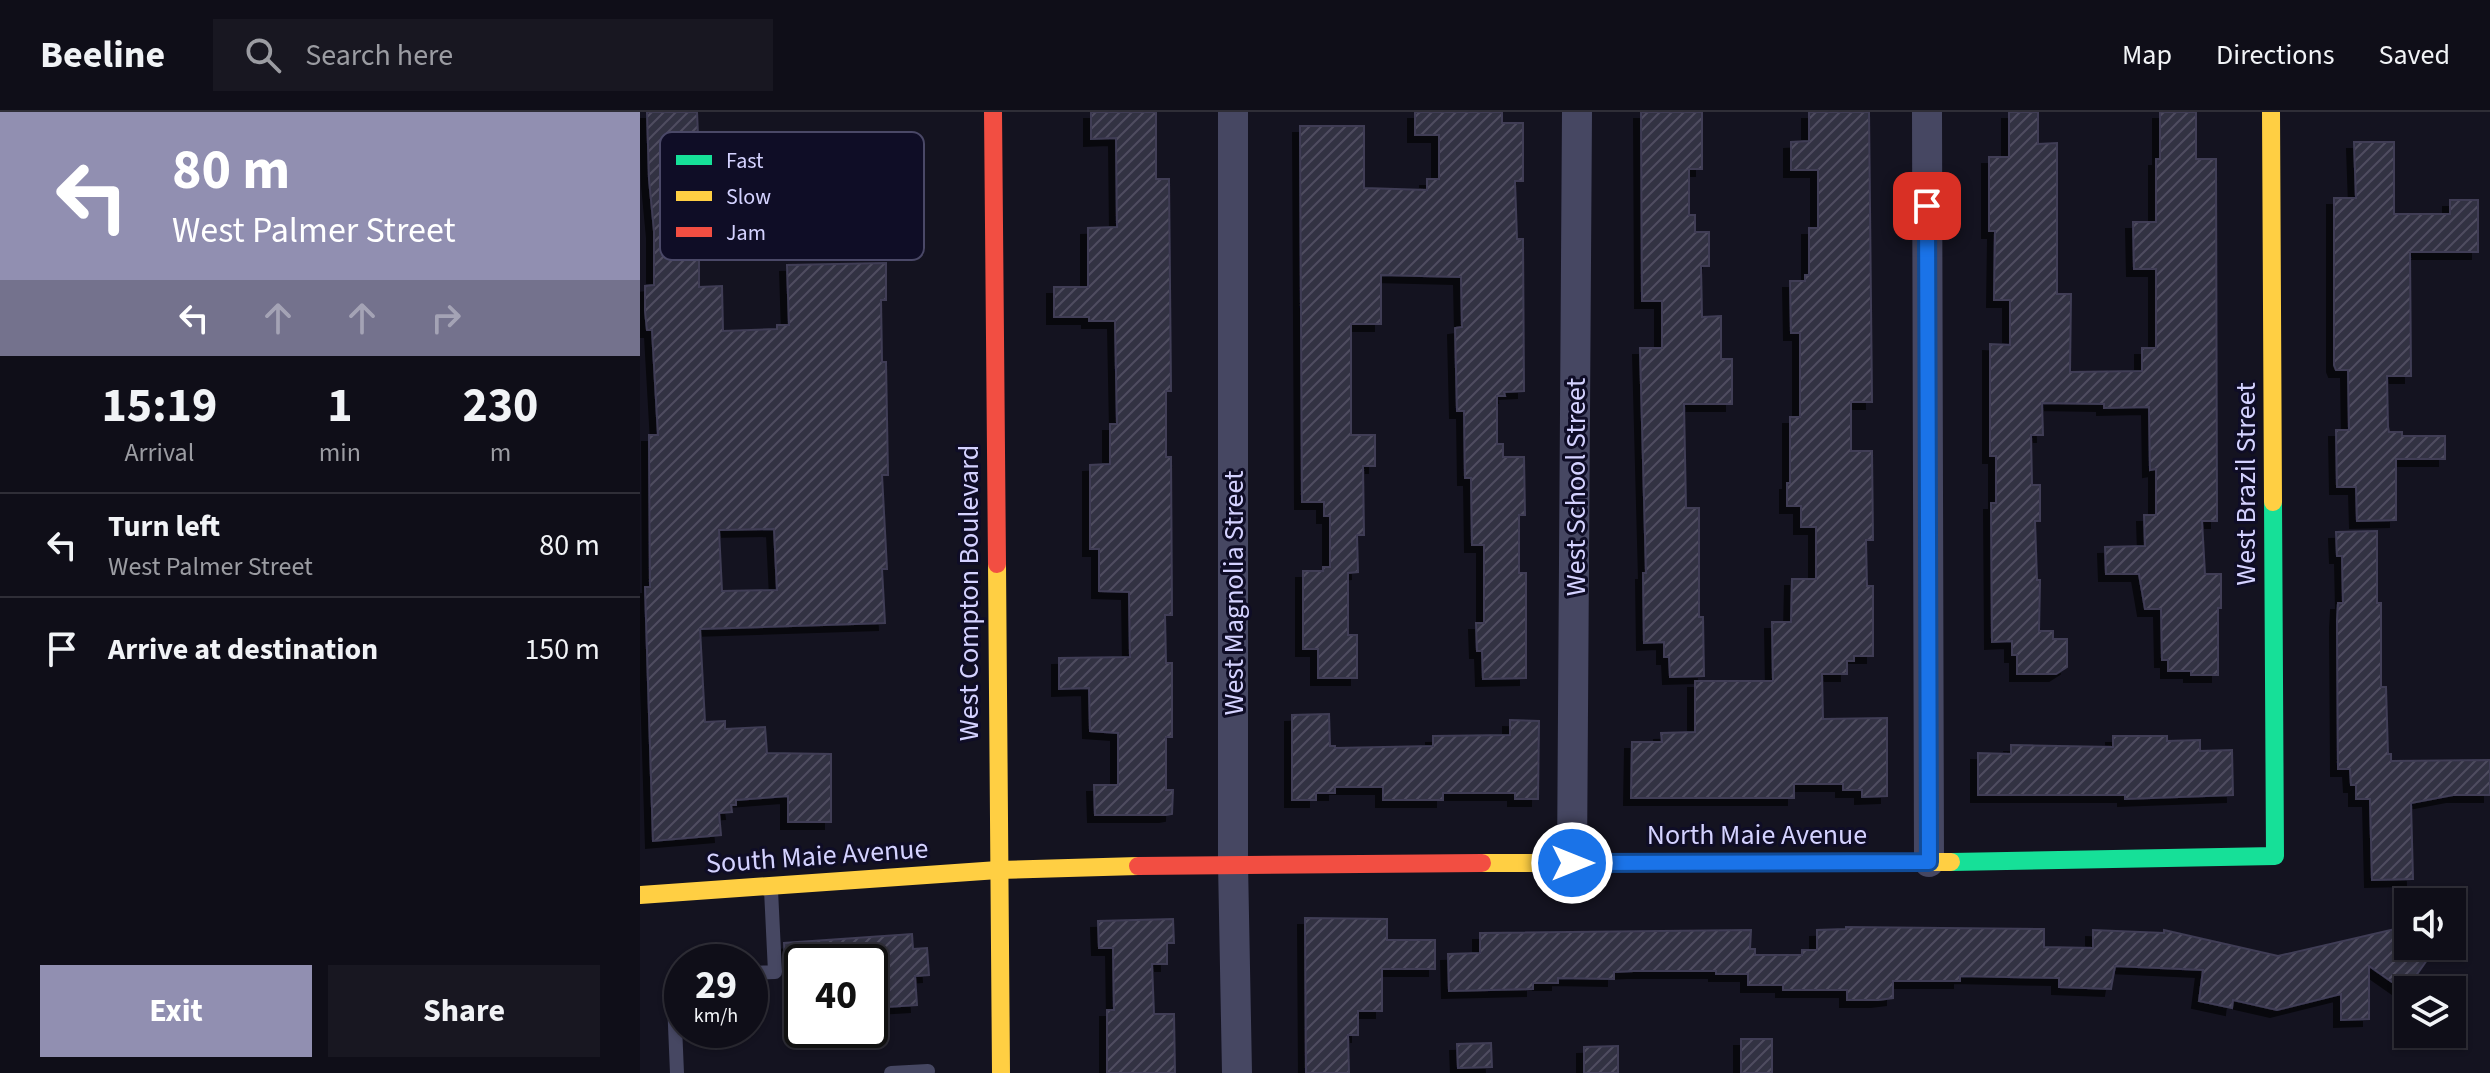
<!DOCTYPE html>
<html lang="en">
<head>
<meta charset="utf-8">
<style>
  body { margin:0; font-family:"Source Sans 3",sans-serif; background:#181721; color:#f1f3f6; height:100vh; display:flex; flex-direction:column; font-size:30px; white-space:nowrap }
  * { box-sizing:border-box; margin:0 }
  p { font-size:26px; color:#9b9ca2 }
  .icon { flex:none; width:44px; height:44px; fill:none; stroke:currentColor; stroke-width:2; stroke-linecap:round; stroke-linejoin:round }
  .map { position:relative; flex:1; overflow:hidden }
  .sheet { display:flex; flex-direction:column; background:#0f0e18; width:640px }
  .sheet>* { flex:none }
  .guide { background:#918fb1; color:#fff; overflow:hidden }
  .tools { position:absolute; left:1754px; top:776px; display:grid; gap:16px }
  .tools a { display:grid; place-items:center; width:72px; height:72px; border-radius:0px; background:#0f0e18; box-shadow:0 2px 6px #0004,0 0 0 2px #2f2e37; font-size:40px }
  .speed { position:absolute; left:24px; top:832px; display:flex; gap:16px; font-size:40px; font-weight:700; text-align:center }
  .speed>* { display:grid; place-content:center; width:104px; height:104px; border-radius:50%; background:#0f0e18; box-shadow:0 2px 6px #0004,0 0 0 2px #2f2e37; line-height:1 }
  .speed small { font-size:20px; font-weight:400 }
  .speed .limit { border:4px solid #111; border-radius:12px; background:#fff; color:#111 }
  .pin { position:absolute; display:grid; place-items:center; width:68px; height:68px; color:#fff; margin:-34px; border-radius:16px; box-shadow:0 4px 12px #0006 }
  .me { position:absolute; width:88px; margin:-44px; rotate:90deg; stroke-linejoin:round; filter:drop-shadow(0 0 6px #0008) }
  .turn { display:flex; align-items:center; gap:28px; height:168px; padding:0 40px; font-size:36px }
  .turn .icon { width:104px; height:104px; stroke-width:2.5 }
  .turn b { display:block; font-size:56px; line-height:68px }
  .lanes { display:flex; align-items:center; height:76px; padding:0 40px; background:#0003; justify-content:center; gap:40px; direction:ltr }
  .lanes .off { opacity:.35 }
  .eta { display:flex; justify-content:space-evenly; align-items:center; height:136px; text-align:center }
  .eta b { font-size:48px; font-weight:700; line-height:56px }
  .cta { display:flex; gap:16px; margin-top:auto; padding:16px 40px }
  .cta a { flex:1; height:92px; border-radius:0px; background:#918fb1; color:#fff; font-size:32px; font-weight:700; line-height:92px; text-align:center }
  .cta a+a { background:#181721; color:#f1f3f6 }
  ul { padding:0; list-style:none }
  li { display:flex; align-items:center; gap:24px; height:104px; padding:0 40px; border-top:2px solid #2f2e37 }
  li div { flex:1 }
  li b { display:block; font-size:30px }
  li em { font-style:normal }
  header { display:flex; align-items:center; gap:48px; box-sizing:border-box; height:112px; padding:0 40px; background:#0f0e18; border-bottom:2px solid #2f2e37 }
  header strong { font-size:38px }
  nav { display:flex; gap:44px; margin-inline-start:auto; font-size:28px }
  .search { width:560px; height:72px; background:#181721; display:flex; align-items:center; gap:20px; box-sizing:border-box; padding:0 28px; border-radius:0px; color:#9b9ca2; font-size:30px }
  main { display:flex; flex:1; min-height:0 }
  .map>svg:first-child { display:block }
  .building { fill:url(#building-hatch); stroke:#3f3d55; stroke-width:2; fill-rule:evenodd; filter:url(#shadow) }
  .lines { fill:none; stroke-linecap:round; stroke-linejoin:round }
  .lane { stroke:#464762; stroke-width:14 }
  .street { stroke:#464762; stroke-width:30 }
  .fast { stroke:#16e098; stroke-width:18 }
  .slow { stroke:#ffcf43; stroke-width:18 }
  .jam { stroke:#f24e42; stroke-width:18 }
  .route-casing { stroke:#114b97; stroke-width:20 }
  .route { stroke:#1a73e8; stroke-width:14 }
  .labels { text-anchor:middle; stroke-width:6; stroke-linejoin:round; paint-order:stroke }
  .street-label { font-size:28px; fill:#d4d2ff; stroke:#0f0d26 }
  .key { fill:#0f0d26; stroke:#4a4867; stroke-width:2 }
  .key-label { font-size:22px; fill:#d4d2ff }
</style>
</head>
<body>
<header>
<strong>Beeline</strong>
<div class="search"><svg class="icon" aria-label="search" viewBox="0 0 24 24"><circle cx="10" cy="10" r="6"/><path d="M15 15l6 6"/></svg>Search here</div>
<nav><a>Map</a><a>Directions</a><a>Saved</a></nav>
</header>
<main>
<section class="sheet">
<div class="guide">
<div class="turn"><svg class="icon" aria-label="left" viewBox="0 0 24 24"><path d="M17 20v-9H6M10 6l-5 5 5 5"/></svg><div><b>80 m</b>West Palmer Street</div></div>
<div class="lanes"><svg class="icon" aria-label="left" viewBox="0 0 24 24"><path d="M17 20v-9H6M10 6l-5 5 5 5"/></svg><svg class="icon off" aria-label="ahead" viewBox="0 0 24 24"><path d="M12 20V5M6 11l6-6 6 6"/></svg><svg class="icon off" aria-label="ahead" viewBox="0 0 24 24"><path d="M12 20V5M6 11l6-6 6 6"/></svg><svg class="icon off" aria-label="right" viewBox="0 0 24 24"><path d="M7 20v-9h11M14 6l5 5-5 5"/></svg></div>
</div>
<div class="eta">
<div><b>15:19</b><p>Arrival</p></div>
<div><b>1</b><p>min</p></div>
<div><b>230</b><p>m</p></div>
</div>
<ul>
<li><svg class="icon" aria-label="left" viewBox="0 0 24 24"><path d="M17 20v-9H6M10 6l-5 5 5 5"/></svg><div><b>Turn left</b><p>West Palmer Street</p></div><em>80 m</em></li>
<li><svg class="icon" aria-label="arrive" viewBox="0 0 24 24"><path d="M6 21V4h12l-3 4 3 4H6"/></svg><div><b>Arrive at destination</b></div><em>150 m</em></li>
</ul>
<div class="cta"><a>Exit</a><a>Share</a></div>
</section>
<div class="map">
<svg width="1850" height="961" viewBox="0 0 1850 961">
  <defs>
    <pattern id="building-hatch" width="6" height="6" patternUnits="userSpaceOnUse" patternTransform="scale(2)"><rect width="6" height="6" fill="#323043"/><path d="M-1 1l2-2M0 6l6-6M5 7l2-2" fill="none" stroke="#4f4d5f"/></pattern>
    <filter id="shadow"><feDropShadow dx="-7" dy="7" stdDeviation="0" flood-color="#0009"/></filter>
  </defs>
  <rect width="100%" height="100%" fill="#141320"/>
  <g class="building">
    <path d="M7,0H57L58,23L73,22L75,56L98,54V58H101V81L67,83V112H59V175L82,174L83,219L137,217V213H149L147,153L246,151V188H241L242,250H246L248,363H242L247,457H242L245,511L60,517L65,610L85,609V617L125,615L127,641L191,642V710H148V684L96,688V693H91L92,700L79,701L81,723L13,729L5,475H10L9,323H18L12,218H7L5,199V174L14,173V119L9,67ZM134,417L137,478L82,479L79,418Z"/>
    <polygon points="451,0 516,0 516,67 529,67 531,279 526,279 526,345 531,345 532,503 525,503 526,551 532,551 532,625 526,625 526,678 533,678 532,702 526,703 455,703 454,673 478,673 478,621 450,619 449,576 419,577 419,546 490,545 489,480 459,479 459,437 450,437 450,353 470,352 470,312 477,312 475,209 449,209 449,205 414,205 414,175 448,175 448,116 477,115 476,26 451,27"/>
    <polygon points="775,0 862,0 862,11 883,11 883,69 875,69 877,127 883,127 884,279 864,280 865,284 857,284 857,332 863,332 863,345 884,345 885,403 879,403 879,461 886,461 886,566 843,567 842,539 837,539 836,511 844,511 844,433 832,433 831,366 825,366 824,299 817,299 815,216 822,215 821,165 741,163 741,212 711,212 711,323 735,323 735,354 723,354 724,423 717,423 718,460 708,461 708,523 717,523 717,566 678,566 678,537 663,537 663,459 683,459 683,455 690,455 690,404 684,404 684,390 662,390 660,14 724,14 724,76 787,78 787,67 799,67 799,23 775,23"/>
    <polygon points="1001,0 1062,0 1062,57 1049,57 1049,103 1055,103 1055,120 1069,120 1069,154 1061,154 1062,205 1081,204 1081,247 1092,247 1092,292 1044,292 1046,396 1059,396 1059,505 1063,505 1064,564 1030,565 1029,545 1024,545 1024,530 1004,531 1003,461 1006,461 1000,236 1022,236 1022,189 1002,189"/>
    <polygon points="1169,0 1229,0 1232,290 1211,290 1211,339 1232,339 1233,428 1226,428 1227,474 1233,474 1233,544 1214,544 1214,549 1207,549 1207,562 1182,562 1183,607 1247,606 1247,684 1222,685 1222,678 1203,678 1203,672 1154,672 1154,686 991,686 992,630 1022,630 1021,621 1055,620 1055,569 1133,569 1132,510 1151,510 1152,467 1176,467 1176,415 1161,415 1161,394 1147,394 1147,371 1150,371 1150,305 1160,305 1160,221 1151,221 1150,169 1165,169 1165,163 1169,163 1169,116 1178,116 1178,58 1151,58 1151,30 1169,29"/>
    <polygon points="1369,0 1398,0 1398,32 1417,31 1417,182 1431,182 1430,260 1502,259 1502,236 1516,236 1516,157 1494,157 1493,110 1516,110 1516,47 1520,47 1520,0 1556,0 1556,47 1576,47 1577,409 1562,409 1565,462 1581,462 1581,496 1578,496 1578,563 1551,563 1551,559 1528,559 1528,548 1522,548 1521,497 1505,497 1499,462 1466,462 1465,435 1505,434 1504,403 1516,403 1516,357 1510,358 1509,295 1464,296 1464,292 1402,291 1403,323 1391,323 1392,373 1400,373 1400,409 1395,409 1397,468 1400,468 1399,519 1413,519 1413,527 1427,527 1427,555 1416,562 1377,562 1377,543 1372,543 1372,529 1352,530 1351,391 1356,391 1356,344 1350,344 1350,232 1370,233 1370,188 1354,188 1355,119 1349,119 1349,45 1369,45"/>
    <polygon points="1714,30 1754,30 1754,102 1810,102 1810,88 1838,88 1838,140 1770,140 1771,264 1747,264 1748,315 1749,320 1762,320 1762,324 1805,324 1805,347 1756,347 1756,408 1717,409 1716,375 1697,375 1696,318 1709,318 1708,258 1696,258 1694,253 1694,86 1716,86"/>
    <polygon points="1737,419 1737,491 1741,491 1741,575 1746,575 1748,642 1751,642 1751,649 1850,648 1850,683 1813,683 1771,691 1773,767 1732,768 1730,687 1716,687 1716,673 1711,673 1710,657 1698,657 1697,509 1698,491 1703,491 1702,444 1697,444 1696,420"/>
    <polygon points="689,602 690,634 695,634 695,636 793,634 793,624 870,623 870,608 899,609 898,687 875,687 875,681 803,681 803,688 743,688 743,675 695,675 695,681 676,681 676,688 652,688 652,603"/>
    <polygon points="1473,624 1527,624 1527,629 1560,628 1560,639 1592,638 1593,683 1485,687 1485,683 1338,683 1338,641 1371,642 1371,633 1473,635"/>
    <polygon points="665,806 747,807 747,828 795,828 795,857 742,857 742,899 718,899 718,923 708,923 709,961 666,961"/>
    <polygon points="533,807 534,831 527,831 527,852 512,852 514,902 534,902 535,961 467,961 467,898 474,898 473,836 459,836 458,809"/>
    <polygon points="1768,814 1768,834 1797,834 1765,879 1729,854 1729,907 1701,908 1701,882 1637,898 1593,888 1592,896 1559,889 1563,858 1475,854 1471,877 1419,875 1419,866 1320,864 1320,869 1253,869 1253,886 1238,888 1207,888 1207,878 1143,878 1143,873 1108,873 1108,862 1076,862 1076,859 994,859 974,860 974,867 918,866 918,871 893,871 893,877 809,879 808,842 840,841 840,821 1111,818 1110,837 1115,837 1115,843 1162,843 1162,838 1177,838 1177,818 1206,817 1206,815 1404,817 1404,835 1453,836 1453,818 1524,821 1524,818 1638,844"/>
    <polygon points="272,822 273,837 287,836 289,863 275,864 277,893 230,896 230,850 145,850 144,831"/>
    <rect x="1101" y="927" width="31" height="34"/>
    <polygon points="851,931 852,955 818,956 817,932"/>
    <polygon points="978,934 978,961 944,961 944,935"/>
  </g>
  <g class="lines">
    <g class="lane">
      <polyline points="110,861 135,860 131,778"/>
      <polyline points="37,961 33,866 42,865"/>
      <polyline points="251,961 288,959"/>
    </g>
    <g class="street">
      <polyline points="593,0 593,751 597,961"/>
      <polyline points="1287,0 1289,750"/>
      <polyline points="932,751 937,0"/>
    </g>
    <polyline class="fast" points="1311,750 1635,744 1633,390"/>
    <g class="slow">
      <polyline points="1631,0 1633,390"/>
      <polyline points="357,452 361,961"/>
      <polyline points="842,751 1311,750"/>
      <polyline points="0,783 358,758 498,754"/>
    </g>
    <g class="jam">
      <polyline points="353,0 357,452"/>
      <polyline points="498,754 842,751"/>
    </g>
  </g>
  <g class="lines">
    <g class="route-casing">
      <polyline id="route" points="932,751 1289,750 1287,94"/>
    </g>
    <use href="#route" class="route"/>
  </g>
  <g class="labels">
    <g class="street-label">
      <text transform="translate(1605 372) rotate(-90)" y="10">West Brazil Street</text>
      <text transform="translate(935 375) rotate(-90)" y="10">West School Street</text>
      <text transform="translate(328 481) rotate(-90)" y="10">West Compton Boulevard</text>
      <text transform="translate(593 481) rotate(-90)" y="10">West Magnolia Street</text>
      <text x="1117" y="732">North Maie Avenue</text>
      <text transform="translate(177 743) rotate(-4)" y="10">South Maie Avenue</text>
    </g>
  </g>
  <rect x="20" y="20" width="264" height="128" rx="12" class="key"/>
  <rect x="36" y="43" width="36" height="10" fill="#16e098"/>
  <rect x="36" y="79" width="36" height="10" fill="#ffcf43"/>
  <rect x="36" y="115" width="36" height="10" fill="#f24e42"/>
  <g class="key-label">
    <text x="86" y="56">Fast</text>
    <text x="86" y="92">Slow</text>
    <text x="86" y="128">Jam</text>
  </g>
</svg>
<div class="tools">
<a><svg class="icon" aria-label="sound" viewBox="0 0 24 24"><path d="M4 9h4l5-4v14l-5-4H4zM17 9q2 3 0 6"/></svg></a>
<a><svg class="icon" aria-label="layers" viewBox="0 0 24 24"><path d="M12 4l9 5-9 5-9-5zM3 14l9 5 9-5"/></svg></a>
</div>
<div class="speed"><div>29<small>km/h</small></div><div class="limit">40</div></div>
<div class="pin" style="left:1287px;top:94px;background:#d93025"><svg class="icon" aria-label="arrive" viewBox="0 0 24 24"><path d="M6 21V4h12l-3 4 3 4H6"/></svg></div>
<svg class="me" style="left:932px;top:751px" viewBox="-20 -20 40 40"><circle r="17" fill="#1a73e8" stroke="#fff" stroke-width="3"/><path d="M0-11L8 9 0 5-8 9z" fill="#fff"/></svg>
</div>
</main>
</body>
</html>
